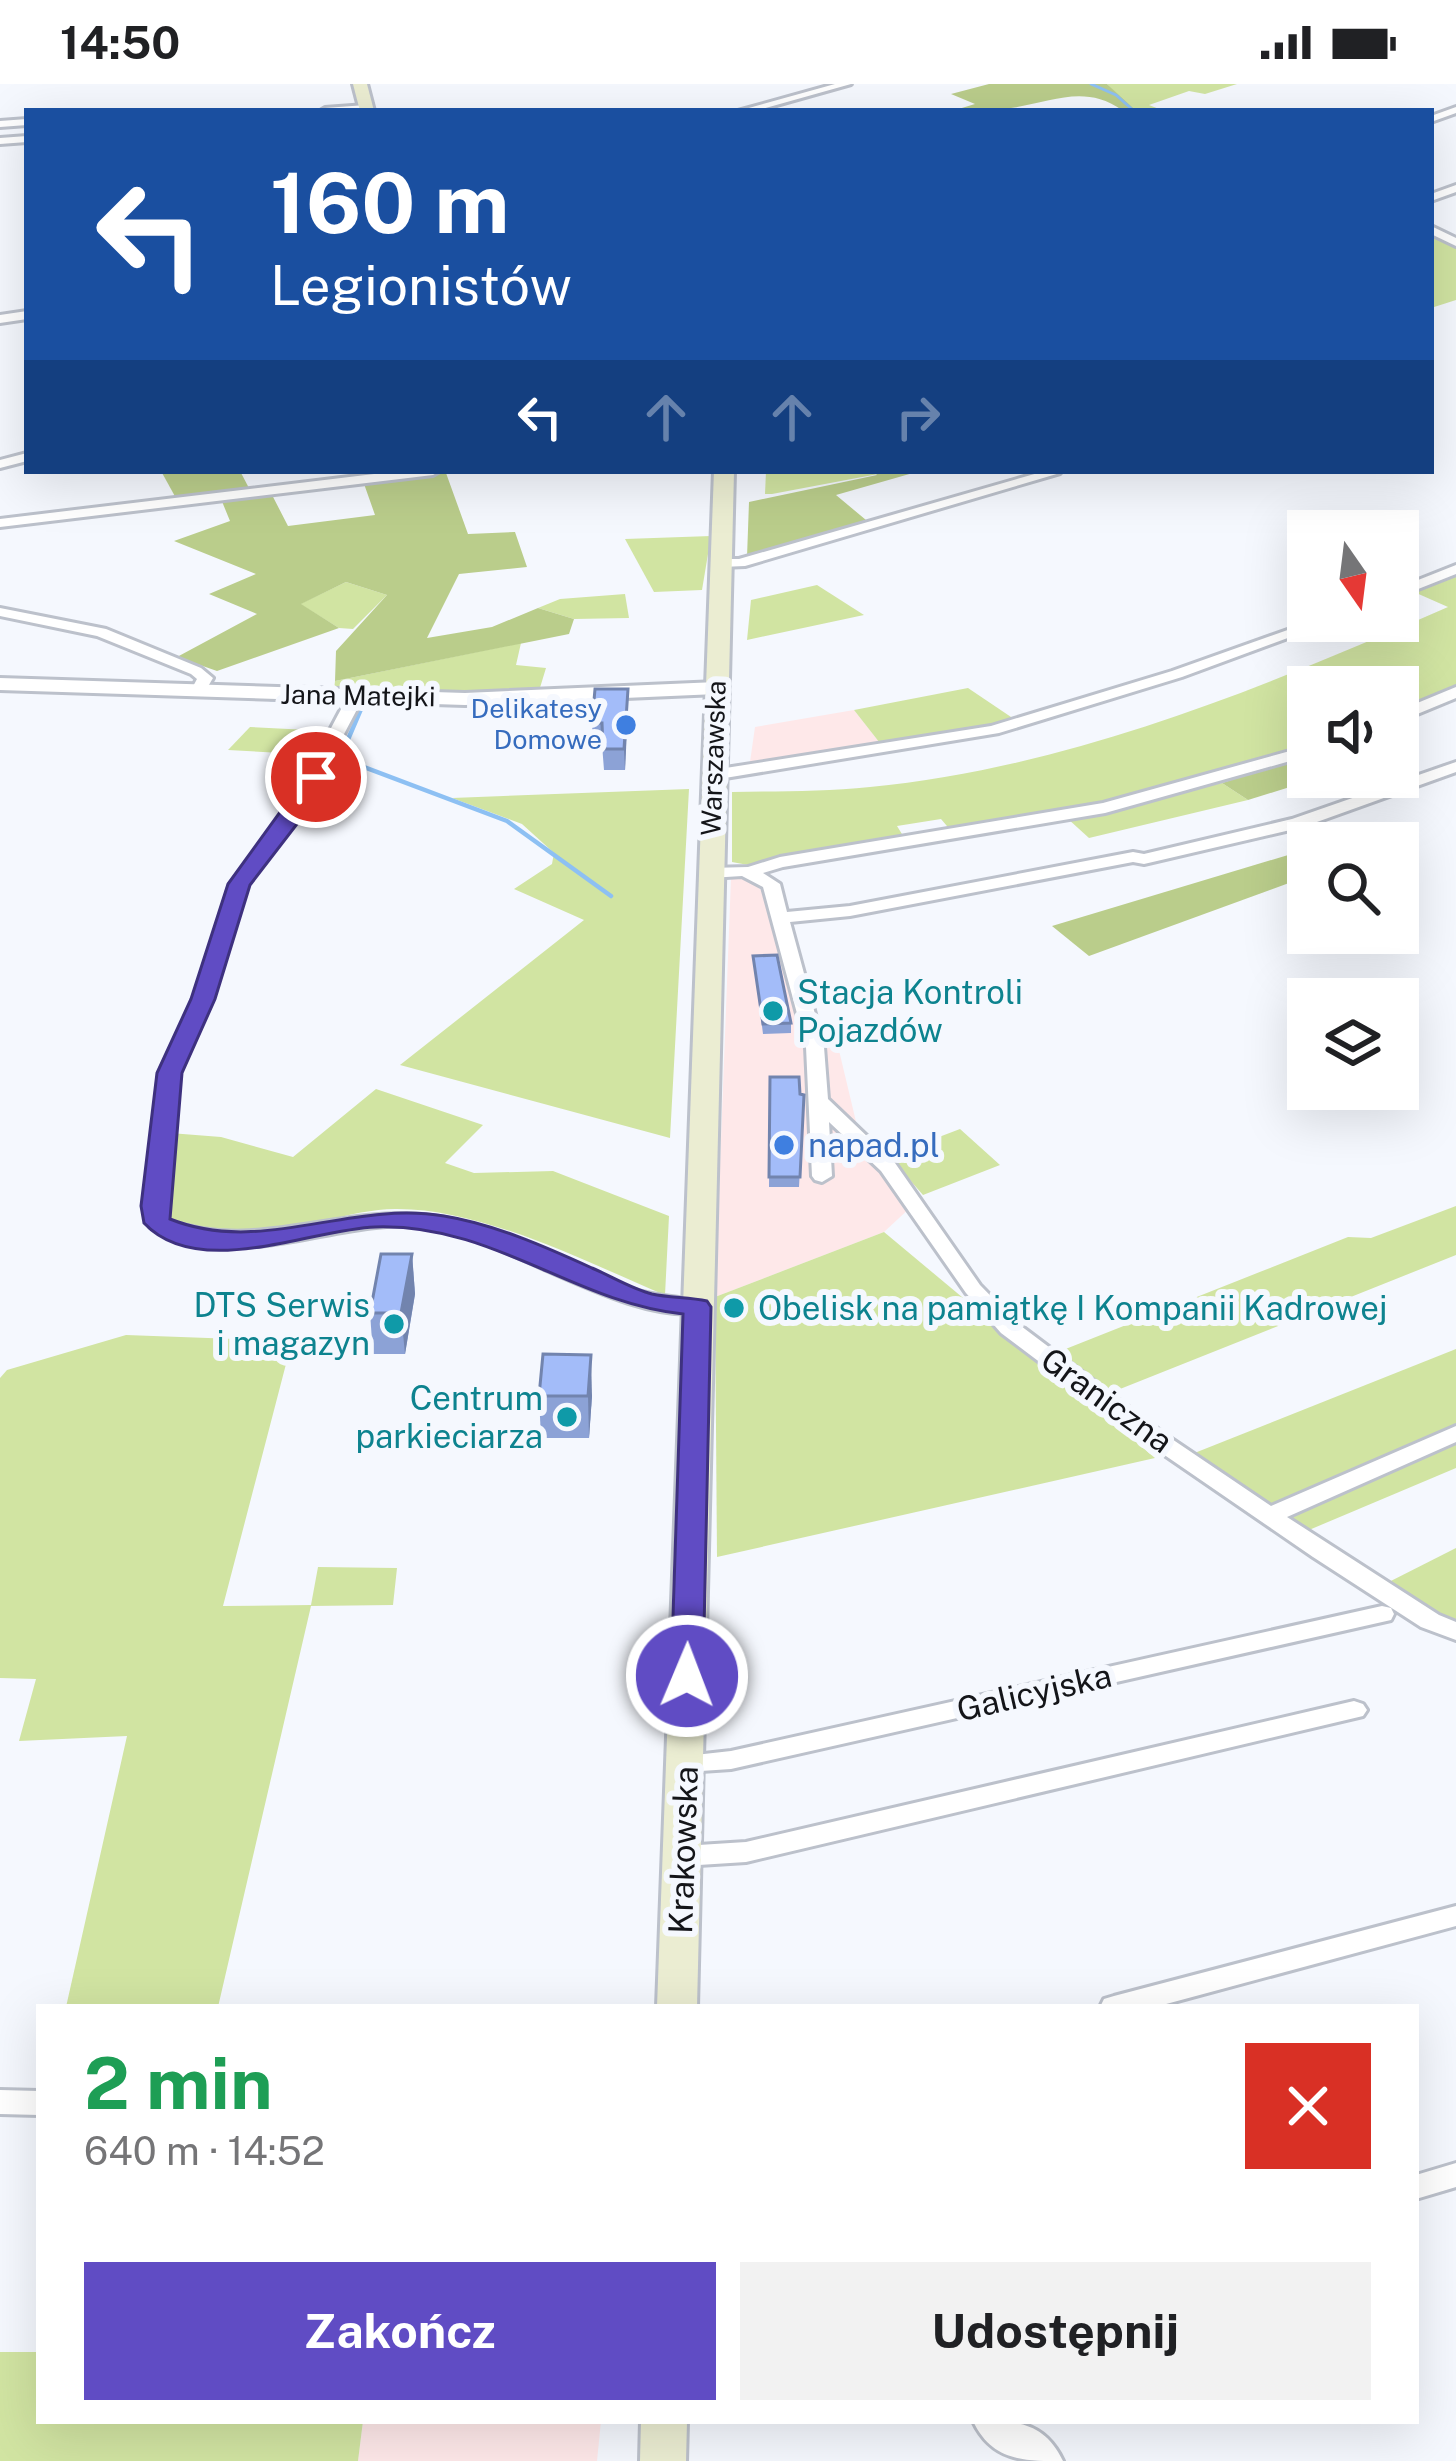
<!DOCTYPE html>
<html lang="pl">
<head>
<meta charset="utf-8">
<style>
  body { margin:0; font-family:"Public Sans",sans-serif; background:#f2f2f2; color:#202124; height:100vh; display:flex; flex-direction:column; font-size:45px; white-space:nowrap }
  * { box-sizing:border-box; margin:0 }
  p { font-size:39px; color:#757577 }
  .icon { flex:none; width:66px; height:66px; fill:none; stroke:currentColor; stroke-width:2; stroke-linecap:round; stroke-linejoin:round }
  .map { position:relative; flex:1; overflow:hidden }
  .drawer { position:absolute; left:36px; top:1920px; width:1383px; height:420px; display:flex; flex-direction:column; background:#fff; border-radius:0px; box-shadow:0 12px 48px #0002 }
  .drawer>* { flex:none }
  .top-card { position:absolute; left:24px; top:24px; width:1410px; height:366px; border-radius:0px; box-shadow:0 12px 48px #0002; background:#1a4fa0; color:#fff; overflow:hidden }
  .needle { width:78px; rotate:166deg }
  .fabs { position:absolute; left:1287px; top:426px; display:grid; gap:24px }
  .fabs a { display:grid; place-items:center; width:132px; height:132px; border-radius:0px; background:#fff; box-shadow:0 12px 48px #0002; font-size:60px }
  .pin { position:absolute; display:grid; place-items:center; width:102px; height:102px; color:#fff; margin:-51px; border:6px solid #fff; border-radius:50%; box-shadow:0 3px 12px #0007 }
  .me { position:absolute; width:132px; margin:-66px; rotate:1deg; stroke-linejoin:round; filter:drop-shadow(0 0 9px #0008) }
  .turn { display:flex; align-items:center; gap:42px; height:252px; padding:0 48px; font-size:54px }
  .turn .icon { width:156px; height:156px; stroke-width:2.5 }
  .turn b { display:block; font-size:84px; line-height:102px }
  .lanes { display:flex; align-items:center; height:114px; padding:0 48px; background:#0003; justify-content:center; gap:60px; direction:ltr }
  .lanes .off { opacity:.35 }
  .round { display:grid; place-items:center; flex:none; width:126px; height:126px; border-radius:0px; background:#f2f2f2 }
  .headline { display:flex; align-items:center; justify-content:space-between; height:204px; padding:0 48px }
  h1 { font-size:72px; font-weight:700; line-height:90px; color:#1e9e55 }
  .primary-button { display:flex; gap:24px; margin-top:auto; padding:24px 48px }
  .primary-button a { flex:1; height:138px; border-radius:0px; background:#604cc4; color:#fff; font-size:48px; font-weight:700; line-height:138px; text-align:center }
  .primary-button a+a { background:#f2f2f2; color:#202124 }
  .status { display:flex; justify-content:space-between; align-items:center; height:84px; padding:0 60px; background:#fff; direction:ltr }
  .status svg { height:33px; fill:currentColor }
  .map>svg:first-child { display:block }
  .industrial { fill:#fee8e9 }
  .green { fill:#d1e4a2 }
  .forest { fill:#bacd8b }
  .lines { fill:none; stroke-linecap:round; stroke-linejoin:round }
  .stream-far1 { stroke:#8dc0f3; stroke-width:3 }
  .stream { stroke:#8dc0f3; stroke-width:4.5 }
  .minor-casing { stroke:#bcc1cb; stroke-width:6 }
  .tertiary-casing { stroke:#bcc1cb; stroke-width:6 }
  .secondary-casing { stroke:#bcc1cb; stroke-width:6 }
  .minor { fill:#fff; fill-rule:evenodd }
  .tertiary { fill:#fff; fill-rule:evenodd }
  .secondary { fill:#ebedd2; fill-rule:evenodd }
  .wall { fill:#8ca2d6 }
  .shaded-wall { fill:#7284ae }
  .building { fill:#a3bcf9; stroke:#7284ae; stroke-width:3 }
  .route { fill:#604cc4; stroke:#3e317f; stroke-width:3 }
  .shop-dot { fill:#3f7fe0; stroke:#f5f8fe; stroke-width:4.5 }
  .culture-dot { fill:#0f9aa8; stroke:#f5f8fe; stroke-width:4.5 }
  .labels { text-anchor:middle; stroke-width:12; stroke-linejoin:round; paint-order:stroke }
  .far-street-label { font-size:27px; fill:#141519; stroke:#f5f8fe }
  .far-shop-label { font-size:27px; fill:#366cbe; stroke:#f5f8fe; text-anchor:end }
  .culture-label { font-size:33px; fill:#0d838f; stroke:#f5f8fe; text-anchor:start }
  .shop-label { font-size:33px; fill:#366cbe; stroke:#f5f8fe; text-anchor:start }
  .street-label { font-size:33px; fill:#141519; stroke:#f5f8fe }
</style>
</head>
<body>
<div class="status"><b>14:50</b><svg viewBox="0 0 49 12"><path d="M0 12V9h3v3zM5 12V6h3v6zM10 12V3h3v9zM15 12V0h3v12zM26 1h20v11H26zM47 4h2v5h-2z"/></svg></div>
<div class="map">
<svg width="1456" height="2377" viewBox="0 0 1456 2377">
  <rect width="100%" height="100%" fill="#f5f8fe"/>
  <g class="industrial">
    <polygon points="854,626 883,663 749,685 755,643"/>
    <polygon points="731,794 748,794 763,808 807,961 837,958 858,1046 915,1100 912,1122 884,1148 715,1213"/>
    <polygon points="363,2337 601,2337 597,2377 358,2377"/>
  </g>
  <g class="green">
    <polygon points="1107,0 1237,0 1205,10 1189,7 1149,21 1159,25 1116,27 1131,25"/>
    <polygon points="1431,149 1456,163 1456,216 1431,224"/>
    <polygon points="766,387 873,387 878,390 772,410 765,410"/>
    <polygon points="711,452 702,506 654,508 625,455"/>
    <path d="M1456,489V605L1398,631V603H1308V665L1135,715L952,748L941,735L897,742L905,755L748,781L732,778V708C778,707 824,708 870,703C1073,683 1262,604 1448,523L1414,508Z"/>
    <polygon points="346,498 387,511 353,545 339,544 300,520"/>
    <polygon points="817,501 864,531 747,556 751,516"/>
    <polygon points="625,510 629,534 574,535 538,524 560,515"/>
    <polygon points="521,559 516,581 546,584 539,607 334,606 335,597"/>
    <polygon points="968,604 1014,635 883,663 854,626"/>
    <polygon points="250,643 328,647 317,671 228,666"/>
    <polygon points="1222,699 1248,716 1089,754 1067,734"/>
    <polygon points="689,705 670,1054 400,981 584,836 514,805 552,780 554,769 522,740 452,714"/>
    <path d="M376,1005L483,1041L445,1079L474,1089L553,1087L669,1132L665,1211C586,1178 482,1124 395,1125C321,1126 230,1183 164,1129L170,1049L221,1053L293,1073Z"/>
    <polygon points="960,1045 1000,1081 923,1111 889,1072"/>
    <polygon points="1456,1122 1456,1171 1110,1309 1058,1268 1348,1153 1371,1154"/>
    <polygon points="884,1148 1155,1374 717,1473 715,1213"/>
    <polygon points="126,1251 292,1257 223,1522 311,1521 318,1483 397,1484 393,1521 311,1522 218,1923 66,1923 127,1652 19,1657 36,1595 0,1594 0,1294 7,1286"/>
    <polygon points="1456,1265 1456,1384 1309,1446 1192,1370"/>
    <polygon points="1456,1464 1456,1546 1377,1504"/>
    <polygon points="0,2268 39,2268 39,2337 363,2337 358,2377 0,2377"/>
  </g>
  <g class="forest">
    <path d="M989,0H1107L1133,24L1122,26C1084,0 1053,18 1011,24C992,27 971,27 952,27L975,20L951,10Z"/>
    <polygon points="161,387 240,387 250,406 177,416"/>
    <polygon points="873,387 948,387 920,387 836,411 866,436 747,473 749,418 877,391"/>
    <polygon points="446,389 468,450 515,448 527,483 459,490 427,554 492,543 538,524 574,535 569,550 335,597 336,567 387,511 346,498 301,520 339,544 217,587 177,573 257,530 209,510 256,490 174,457 230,437 221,415 271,409 288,442 375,431 363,397"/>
    <polygon points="1288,678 1312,696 1248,716 1222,699"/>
    <polygon points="1308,765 1308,792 1089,872 1052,842"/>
  </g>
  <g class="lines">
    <polyline class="stream-far1" points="1091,0 1116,11 1134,27"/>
    <g class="stream">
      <polyline points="270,615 345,618"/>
      <polyline points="364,618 340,674 507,737 611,812"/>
    </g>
    <g class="minor-casing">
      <g id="minor">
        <polygon points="835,0 851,0 755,27 738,27"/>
        <polygon points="366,21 370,26 320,27 325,24"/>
        <polygon points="1456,23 1456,29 1431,38 1431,32"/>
        <polygon points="27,35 27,41 0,43 0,37"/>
        <polygon points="27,52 27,58 0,60 0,54"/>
        <polygon points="1456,101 1456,108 1431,117 1431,110"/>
        <polygon points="1431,142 1456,154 1456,162 1431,150"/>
        <polygon points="27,227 27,235 0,239 0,231"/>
        <polygon points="27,369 27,377 0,384 0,376"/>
        <polygon points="399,387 440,387 433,391 0,443 0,435"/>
        <polygon points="1045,387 1060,389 745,482 721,483 714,479 721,475 739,475"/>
        <polygon points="1456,481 1456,490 1398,513 1398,504"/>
        <polygon points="0,524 106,545 201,584 213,594 203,611 193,611 190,608 197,595 191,590 97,552 0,532"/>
        <polygon points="1313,537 1334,537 1182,593 999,649 713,696 705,691 713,686 991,642 1172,587"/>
        <polygon points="1456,603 1456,614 1398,638 1398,627"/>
        <path d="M355,609L363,614L304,726L247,801L212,915L179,989L164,1122L167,1136C256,1168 333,1123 423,1131C497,1137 563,1181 632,1205C656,1213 680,1213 705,1218L708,1223L705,1228C629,1242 513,1158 433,1144C361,1132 292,1168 221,1162C196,1160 173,1152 150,1143L144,1122L159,989L194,915L230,800L288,725L347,614Z"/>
        <polygon points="1308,662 1308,672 1105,729 783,783 763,789 780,800 787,828 850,822 1133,768 1144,770 1292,735 1456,678 1456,688 1303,743 1144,780 1133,778 850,832 790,838 824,963 828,1015 895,1079 980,1201 1017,1239 1163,1349 1271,1422 1456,1342 1456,1358 1287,1433 1439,1531 1456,1538 1456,1556 1421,1543 1313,1473 1147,1359 1001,1249 966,1209 881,1087 829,1038 832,1092 822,1098 815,1096 812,1092 806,963 763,803 742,792 710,794 701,789 710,784 748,783 780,773 1103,719"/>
        <polygon points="1382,1522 1391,1524 1394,1530 1391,1536 731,1685 686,1688 677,1685 673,1679 677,1673 731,1667"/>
        <polygon points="1354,1617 1363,1620 1367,1626 1363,1632 746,1778 683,1782 674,1779 670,1772 674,1765 683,1762 746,1758"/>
        <polygon points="1456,1822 1456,1842 1155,1923 1100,1923 1104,1915 1114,1912"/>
        <polygon points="0,2006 39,2007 39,2031 0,2030"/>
        <polygon points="1456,2079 1456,2103 1416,2115 1416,2091"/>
      </g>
    </g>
    <g class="tertiary-casing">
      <g id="tertiary">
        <polygon points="0,594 465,609 717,598 727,604 717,610 465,621 0,606"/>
        <path d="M973,2337C1012,2337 1043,2335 1063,2377C1023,2377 992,2377 973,2337Z"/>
      </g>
    </g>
    <g class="secondary-casing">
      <g id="secondary">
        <polygon points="353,0 367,0 374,27 360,27"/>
        <polygon points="714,387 734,387 697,1923 657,1923"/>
        <polygon points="641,2337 687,2337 686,2377 640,2377"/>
      </g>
    </g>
    <use href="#minor" class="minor"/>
    <use href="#tertiary" class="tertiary"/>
    <use href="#secondary" class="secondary"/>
  </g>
  <g class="wall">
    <polygon points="628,605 625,686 604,686 602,660 593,660 592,639"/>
    <polygon points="753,872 791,939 791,949 763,950"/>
    <polygon points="770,993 800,1010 804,1011 799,1103 769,1103"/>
    <polygon points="412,1170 415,1210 405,1270 373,1270 370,1229"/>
    <polygon points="539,1312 592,1312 589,1354 541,1354"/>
  </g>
  <g class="shaded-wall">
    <polygon points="628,605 628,626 625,686 624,665"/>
    <polygon points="412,1170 415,1210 405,1270 401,1229"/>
    <polygon points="591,1271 592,1312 589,1354 588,1312"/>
  </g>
  <g class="building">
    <polygon points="595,605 628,605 624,665 603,665 602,639 592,639"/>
    <polygon points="777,871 791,939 763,940 753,872"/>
    <polygon points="770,993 799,993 800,1010 804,1011 800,1093 769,1093"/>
    <polygon points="381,1170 412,1170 401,1229 370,1229"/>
    <polygon points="543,1270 591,1271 588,1312 539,1312"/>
  </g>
  <path class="route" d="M316,686L327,693L304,731L250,801L215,915L182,989L170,1135C262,1172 348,1116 444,1132C494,1140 546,1163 592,1184C611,1192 632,1205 652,1210C670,1214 689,1213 707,1217L711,1223L703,1592L699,1599H676L671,1592L683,1230C574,1219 493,1139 375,1143C312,1145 198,1197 144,1139L141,1122L157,989L191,915L228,800L309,688Z"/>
  <g class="shop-dot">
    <circle cx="626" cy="641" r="12"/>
    <circle cx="784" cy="1061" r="12"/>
  </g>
  <g class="culture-dot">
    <circle cx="773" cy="927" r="12"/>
    <circle cx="734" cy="1224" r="12"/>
    <circle cx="394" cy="1240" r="12"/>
    <circle cx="567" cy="1333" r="12"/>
  </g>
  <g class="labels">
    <g class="far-street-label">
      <text transform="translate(358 612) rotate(1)" y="9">Jana Matejki</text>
      <text transform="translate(714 674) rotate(-88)" y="9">Warszawska</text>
    </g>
    <g class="far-shop-label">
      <text x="602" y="634">Delikatesy<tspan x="602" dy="31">Domowe</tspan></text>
    </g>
    <g class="culture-label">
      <text x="797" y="920">Stacja Kontroli<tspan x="797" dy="38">Pojazdów</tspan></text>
      <text x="370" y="1233" text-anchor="end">DTS Serwis<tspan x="370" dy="38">i magazyn</tspan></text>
      <text x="758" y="1236">Obelisk na pamiątkę I Kompanii Kadrowej</text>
      <text x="543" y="1326" text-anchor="end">Centrum<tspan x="543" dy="38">parkieciarza</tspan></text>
    </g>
    <g class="shop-label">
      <text x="808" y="1073">napad.pl</text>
    </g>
    <g class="street-label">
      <text transform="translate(1107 1316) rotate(36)" y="12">Graniczna</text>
      <text transform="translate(1034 1608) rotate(-13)" y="12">Galicyjska</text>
      <text transform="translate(683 1766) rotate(-88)" y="12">Krakowska</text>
    </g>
  </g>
</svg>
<div class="fabs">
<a><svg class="needle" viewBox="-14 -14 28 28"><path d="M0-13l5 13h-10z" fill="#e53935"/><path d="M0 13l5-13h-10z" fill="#757577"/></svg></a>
<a><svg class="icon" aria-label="sound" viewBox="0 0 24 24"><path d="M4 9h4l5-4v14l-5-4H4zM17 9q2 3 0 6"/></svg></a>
<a><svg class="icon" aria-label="search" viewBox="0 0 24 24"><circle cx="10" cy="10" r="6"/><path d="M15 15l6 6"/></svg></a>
<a><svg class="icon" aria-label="layers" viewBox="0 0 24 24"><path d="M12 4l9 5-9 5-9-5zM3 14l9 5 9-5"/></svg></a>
</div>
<div class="pin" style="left:316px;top:693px;background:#d93025"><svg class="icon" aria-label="arrive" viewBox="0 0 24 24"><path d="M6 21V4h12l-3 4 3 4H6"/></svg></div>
<svg class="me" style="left:687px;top:1592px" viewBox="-20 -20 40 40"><circle r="17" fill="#604cc4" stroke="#fff" stroke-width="3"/><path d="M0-11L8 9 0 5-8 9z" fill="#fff"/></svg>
<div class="top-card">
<div class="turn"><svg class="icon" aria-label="left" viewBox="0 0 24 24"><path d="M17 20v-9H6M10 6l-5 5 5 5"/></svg><div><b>160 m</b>Legionistów</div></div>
<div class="lanes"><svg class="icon" aria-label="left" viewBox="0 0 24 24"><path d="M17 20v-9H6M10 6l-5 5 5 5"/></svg><svg class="icon off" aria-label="ahead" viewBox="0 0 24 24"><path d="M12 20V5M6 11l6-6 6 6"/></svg><svg class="icon off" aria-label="ahead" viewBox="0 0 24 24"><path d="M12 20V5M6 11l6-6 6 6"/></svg><svg class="icon off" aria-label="right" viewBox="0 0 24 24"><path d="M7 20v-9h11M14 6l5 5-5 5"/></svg></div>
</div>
<section class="drawer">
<div class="headline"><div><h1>2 min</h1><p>640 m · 14:52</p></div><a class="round" style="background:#d93025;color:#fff"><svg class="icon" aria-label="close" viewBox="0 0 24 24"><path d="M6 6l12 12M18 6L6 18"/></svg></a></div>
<div class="primary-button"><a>Zakończ</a><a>Udostępnij</a></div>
</section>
</div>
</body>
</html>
